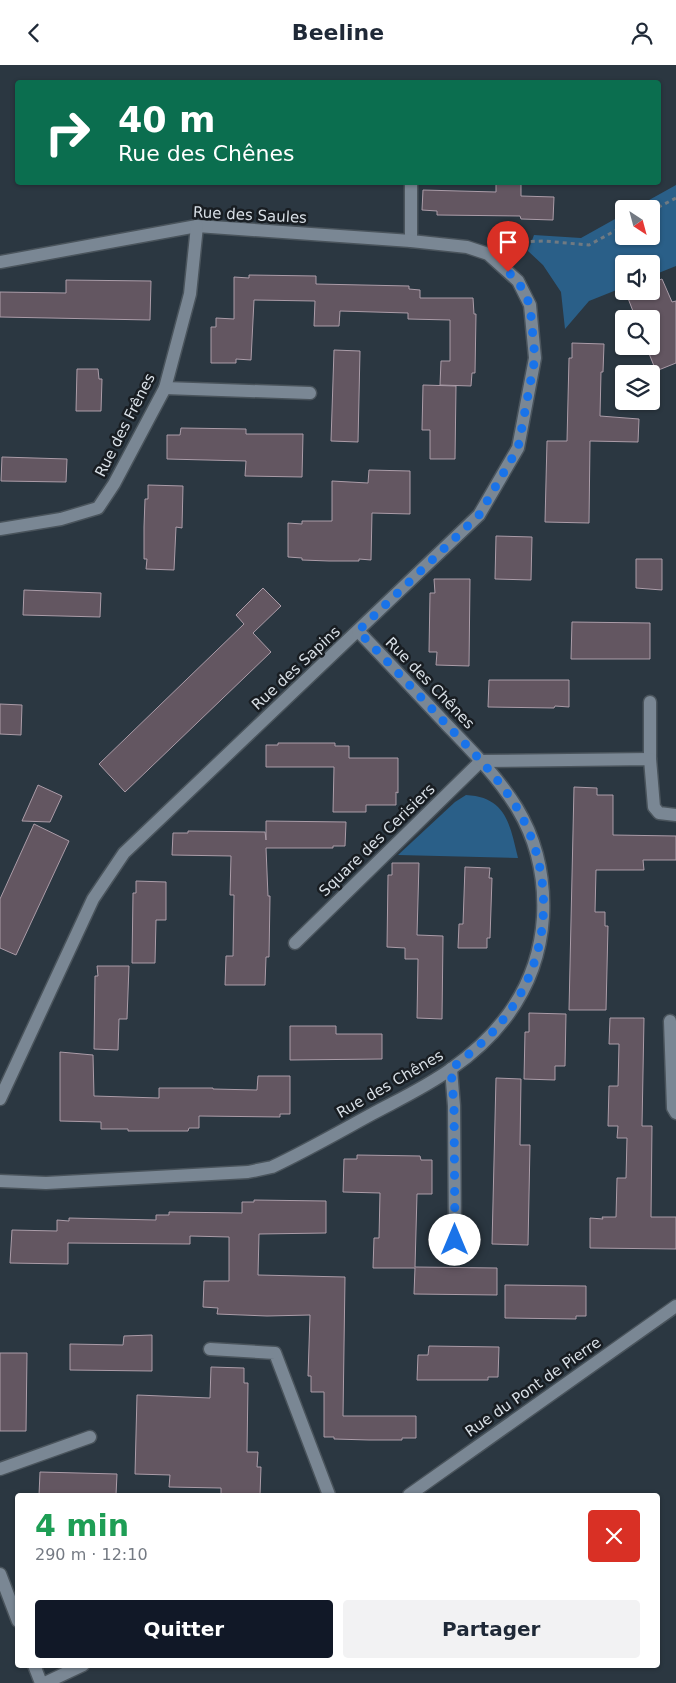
<!DOCTYPE html>
<html lang="fr">
<head>
<meta charset="utf-8">
<style>
  body { margin:0; font-family:"DejaVu Sans",sans-serif; background:#f2f2f3; color:#1f2937; height:100vh; display:flex; flex-direction:column; font-size:19px; white-space:nowrap }
  * { box-sizing:border-box; margin:0 }
  p { font-size:16px; color:#747a83 }
  .icon { flex:none; width:28px; height:28px; fill:none; stroke:currentColor; stroke-width:2; stroke-linecap:round; stroke-linejoin:round }
  .map { position:relative; flex:1; overflow:hidden }
  .side { position:absolute; left:15px; top:1428px; width:645px; height:175px; display:flex; flex-direction:column; background:#fff; border-radius:5px; box-shadow:0 1px 4px #0004 }
  .side>* { flex:none }
  .top-card { position:absolute; left:15px; top:15px; width:646px; height:105px; border-radius:5px; box-shadow:0 1px 4px #0004; background:#0b6e4f; color:#fff; overflow:hidden }
  .needle { width:32px; rotate:144deg }
  .controls { position:absolute; left:615px; top:135px; display:grid; gap:10px }
  .controls a { display:grid; place-items:center; width:45px; height:45px; border-radius:5px; background:#fff; box-shadow:0 1px 4px #0004; font-size:25px }
  .pin { position:absolute; display:grid; place-items:center; width:42px; height:42px; color:#fff; margin:-51px -21px; border-radius:50% 50% 50% 0; rotate:-45deg; box-shadow:0 0 5px #0007 }
  .pin .icon { rotate:45deg }
  .me { position:absolute; width:55px; margin:-28px; rotate:0deg; stroke-linejoin:round; filter:drop-shadow(0 0 4px #0008) }
  .turn { display:flex; align-items:center; gap:18px; height:105px; padding:0 20px; font-size:22px }
  .turn .icon { width:65px; height:65px; stroke-width:2.5 }
  .turn b { display:block; font-size:35px; line-height:42px }
  .round { display:grid; place-items:center; flex:none; width:52px; height:52px; border-radius:5px; background:#f2f2f3 }
  .head { display:flex; align-items:center; justify-content:space-between; height:85px; padding:0 20px }
  h1 { font-size:30px; font-weight:800; line-height:38px; color:#1e9e55 }
  .button { display:flex; gap:10px; margin-top:auto; padding:10px 20px }
  .button a { flex:1; height:58px; border-radius:5px; background:#111827; color:#fff; font-size:20px; font-weight:800; line-height:58px; text-align:center }
  .button a+a { background:#f2f2f3; color:#1f2937 }
  header { display:flex; justify-content:space-between; align-items:center; height:65px; padding:0 20px; background:#fff; font-size:22px; font-weight:800 }
  .map>svg:first-child { display:block }
  .green { fill:#2a5f88 }
  .building { fill:#635661; stroke:#ab9ca8 }
  .lines { fill:none; stroke-linecap:round; stroke-linejoin:round }
  .service-casing { stroke:#4a545c; stroke-width:15 }
  .minor-casing { stroke:#4a545c; stroke-width:15 }
  .path { stroke:#707a82; stroke-width:3; stroke-dasharray:4 4; stroke-linecap:butt }
  .service { stroke:#7a8794; stroke-width:12 }
  .minor { stroke:#7a8794; stroke-width:12 }
  .route { stroke:#1a73e8; stroke-width:9; stroke-dasharray:0 16.2 }
  .labels { text-anchor:middle; stroke-width:5; stroke-linejoin:round; paint-order:stroke }
  .street-label { font-size:15px; fill:#d8dfe6; stroke:#181d22 }
</style>
</head>
<body>
<header><svg class="icon" aria-label="back" viewBox="0 0 24 24"><path d="M15 5l-7 7 7 7"/></svg>Beeline<svg class="icon" aria-label="person" viewBox="0 0 24 24"><circle cx="12" cy="8" r="4"/><path d="M4 21q1-7 8-7t8 7"/></svg></header>
<div class="map">
<svg width="676" height="1618" viewBox="0 0 676 1618">
  <rect width="100%" height="100%" fill="#2b3741"/>
  <g class="green">
    <polygon points="676,120 676,201 651,211 651,199 624,199 624,222 589,236 565,264 561,227 543,200 528,186 534,170 581,173 624,149 624,171 651,171 651,144 633,144"/>
    <path d="M466,730C507,732 510,761 518,793L398,790L455,737Z"/>
  </g>
  <g class="building">
    <polygon points="496,118 521,118 521,131 554,132 553,155 521,154 520,151 437,150 437,146 422,145 423,125 496,127"/>
    <polygon points="249,210 316,211 316,219 409,221 409,224 420,225 420,233 473,233 474,249 476,249 475,308 472,308 471,321 440,320 441,296 450,296 450,255 408,254 408,248 340,246 339,261 314,261 315,236 254,235 251,295 236,294 236,298 211,298 211,262 216,262 216,253 234,254 234,212 249,213"/>
    <polygon points="662,214 672,237 676,236 676,298 656,306 646,281 651,281 651,254 636,254 626,228 630,226 651,226 651,218"/>
    <polygon points="66,215 151,216 150,255 0,252 0,227 66,228"/>
    <polygon points="572,278 604,279 603,307 601,307 600,351 639,354 638,377 590,376 589,458 545,457 547,376 567,376 569,293 572,293"/>
    <polygon points="334,285 360,286 358,377 331,376"/>
    <polygon points="77,304 98,304 99,314 102,314 101,346 76,346"/>
    <polygon points="423,320 456,321 455,394 430,394 430,365 422,365"/>
    <polygon points="181,363 246,364 246,369 303,369 302,412 245,411 246,396 167,394 167,370 180,370"/>
    <polygon points="2,392 67,394 66,417 1,416"/>
    <polygon points="369,405 410,406 410,449 372,448 371,495 359,494 359,496 329,496 302,495 302,493 288,492 288,458 302,459 302,456 332,456 332,416 368,418"/>
    <polygon points="148,420 183,421 182,463 176,462 174,505 146,504 147,494 144,494 144,462 145,434 148,434"/>
    <polygon points="496,471 532,472 531,515 495,514"/>
    <polygon points="636,494 662,494 662,525 636,523"/>
    <polygon points="434,514 470,514 469,601 436,600 437,587 429,587 430,528 435,528"/>
    <polygon points="263,523 281,541 253,568 271,587 125,727 99,699 244,559 236,550"/>
    <polygon points="24,525 101,528 100,552 23,550"/>
    <polygon points="572,557 650,558 650,594 571,594"/>
    <polygon points="489,615 569,615 569,642 555,641 554,643 488,642"/>
    <polygon points="0,639 22,640 21,670 0,669"/>
    <polygon points="278,678 335,678 335,681 349,681 349,693 398,693 398,728 396,727 396,740 366,740 366,747 333,747 334,702 266,702 266,680 278,680"/>
    <polygon points="38,720 62,731 50,757 22,756"/>
    <polygon points="574,722 597,723 597,730 613,730 613,770 676,771 676,795 643,795 644,805 596,805 595,847 605,847 605,861 608,861 606,945 569,945"/>
    <polygon points="266,756 346,757 345,781 333,781 333,783 266,783 268,831 270,831 269,892 266,892 265,920 225,920 226,891 233,891 234,830 230,830 231,791 172,790 173,768 188,768 188,766 265,767 266,775"/>
    <polygon points="34,759 69,776 16,890 0,883 0,834"/>
    <polygon points="392,798 419,798 417,870 443,871 442,954 417,953 418,894 405,894 405,883 387,882 388,810 392,810"/>
    <polygon points="465,802 490,803 489,813 492,813 490,873 487,873 487,883 458,883 459,859 463,859"/>
    <polygon points="136,816 166,817 166,855 156,855 155,898 132,898 133,828 136,828"/>
    <polygon points="97,901 129,901 127,954 119,954 118,985 94,984 95,911 98,911"/>
    <polygon points="529,948 566,949 565,1001 555,1001 555,1015 524,1014 525,967 529,967"/>
    <polygon points="610,953 644,953 642,1061 652,1061 651,1152 676,1152 676,1184 590,1183 590,1153 603,1154 602,1152 616,1152 617,1113 626,1113 627,1073 617,1073 618,1061 608,1061 609,1021 618,1021 619,979 609,979"/>
    <polygon points="290,961 336,961 336,969 382,969 382,994 290,995"/>
    <polygon points="60,987 93,990 94,1031 159,1033 159,1023 213,1023 213,1024 257,1025 258,1011 290,1011 290,1049 280,1049 280,1052 199,1051 199,1063 189,1063 188,1066 128,1066 128,1064 101,1064 101,1057 60,1056"/>
    <polygon points="496,1013 521,1014 520,1080 530,1080 528,1180 492,1179"/>
    <polygon points="357,1090 420,1091 421,1095 432,1095 432,1129 417,1129 415,1202 497,1203 497,1230 414,1229 415,1203 373,1203 374,1173 379,1173 380,1128 343,1127 344,1094 357,1094"/>
    <polygon points="254,1135 326,1136 326,1168 259,1169 258,1210 345,1212 343,1351 416,1351 416,1373 402,1373 402,1375 369,1375 334,1374 334,1372 324,1372 324,1327 311,1327 311,1311 308,1311 310,1250 267,1251 217,1249 218,1243 203,1242 204,1216 229,1216 229,1172 190,1171 190,1179 68,1178 68,1199 10,1198 12,1165 57,1166 57,1155 69,1156 69,1153 156,1155 156,1150 169,1150 169,1147 242,1148 242,1137 254,1137"/>
    <polygon points="505,1220 586,1221 586,1251 576,1251 576,1254 505,1253"/>
    <polygon points="152,1270 152,1306 70,1305 70,1279 123,1280 124,1271"/>
    <polygon points="429,1281 499,1282 498,1312 488,1312 488,1315 417,1315 418,1290 428,1290"/>
    <polygon points="0,1288 27,1288 26,1366 0,1366"/>
    <polygon points="211,1302 244,1303 244,1318 248,1318 247,1387 258,1387 257,1402 261,1402 260,1430 221,1430 221,1423 169,1422 170,1410 135,1409 137,1330 210,1333"/>
    <polygon points="40,1407 117,1409 116,1430 39,1430"/>
  </g>
  <g class="lines">
    <g class="service-casing">
      <polyline id="service" points="411,118 411,176"/>
    </g>
    <g class="minor-casing">
      <g id="minor">
        <polyline points="0,197 197,161 411,176 467,182 488,189 518,216 530,240 535,293 518,383 479,450 124,788 93,834 0,1034"/>
        <polyline points="165,323 310,328"/>
        <polyline points="0,464 61,454 98,443 114,419 165,323 190,229 197,161"/>
        <polyline points="650,694 650,637"/>
        <polyline points="295,878 481,696 650,694 654,742 659,748 676,750"/>
        <polyline points="670,956 673,1043 676,1048"/>
        <polyline points="451,1004 454,1041 455,1175"/>
        <path d="M0,1116L46,1118L248,1107L272,1102C306,1086 339,1067 372,1049C398,1035 426,1022 451,1004C504,967 539,917 543,852C545,813 537,776 517,743C498,712 472,686 447,660C417,628 388,597 358,566"/>
        <polyline points="210,1284 275,1288 329,1430"/>
        <polyline points="0,1404 90,1372"/>
        <polyline points="409,1430 676,1241"/>
        <polyline points="0,1509 18,1556"/>
        <polyline points="34,1600 41,1618"/>
        <polyline points="45,1618 83,1600"/>
      </g>
    </g>
    <g class="path">
      <polyline points="651,146 676,133"/>
      <polyline points="510,184 516,177 544,176 589,180 624,161"/>
    </g>
    <use href="#service" class="service"/>
    <use href="#minor" class="minor"/>
  </g>
  <g class="lines">
    <path class="route" d="M455,1175L454,1041L451,1004C470,988 490,973 505,952C552,892 556,809 517,743C498,712 472,686 447,660C417,628 388,597 358,566L479,450L518,383L535,293L530,240L518,216L508,207"/>
  </g>
  <g class="labels">
    <g class="street-label">
      <text transform="translate(250 150) rotate(3)" y="5">Rue des Saules</text>
      <text transform="translate(125 360) rotate(-63)" y="5">Rue des Frênes</text>
      <text transform="translate(296 603) rotate(-43)" y="5">Rue des Sapins</text>
      <text transform="translate(430 618) rotate(46)" y="5">Rue des Chênes</text>
      <text transform="translate(377 775) rotate(-44)" y="5">Square des Cerisiers</text>
      <text transform="translate(390 1019) rotate(-30)" y="5">Rue des Chênes</text>
      <text transform="translate(533 1322) rotate(-35)" y="5">Rue du Pont de Pierre</text>
    </g>
  </g>
</svg>
<div class="controls">
<a><svg class="needle" viewBox="-14 -14 28 28"><path d="M0-13l5 13h-10z" fill="#e53935"/><path d="M0 13l5-13h-10z" fill="#747a83"/></svg></a>
<a><svg class="icon" aria-label="sound" viewBox="0 0 24 24"><path d="M4 9h4l5-4v14l-5-4H4zM17 9q2 3 0 6"/></svg></a>
<a><svg class="icon" aria-label="search" viewBox="0 0 24 24"><circle cx="10" cy="10" r="6"/><path d="M15 15l6 6"/></svg></a>
<a><svg class="icon" aria-label="layers" viewBox="0 0 24 24"><path d="M12 4l9 5-9 5-9-5zM3 14l9 5 9-5"/></svg></a>
</div>
<div class="pin" style="left:508px;top:207px;background:#d93025"><svg class="icon" aria-label="arrive" viewBox="0 0 24 24"><path d="M6 21V4h12l-3 4 3 4H6"/></svg></div>
<svg class="me" style="left:455px;top:1175px" viewBox="-20 -20 40 40"><circle r="19" fill="#fff"/><path d="M0-13L10 11 0 6-10 11z" fill="#1a73e8"/></svg>
<div class="top-card">
<div class="turn"><svg class="icon" aria-label="right" viewBox="0 0 24 24"><path d="M7 20v-9h11M14 6l5 5-5 5"/></svg><div><b>40 m</b>Rue des Chênes</div></div>
</div>
<section class="side">
<div class="head"><div><h1>4 min</h1><p>290 m · 12:10</p></div><a class="round" style="background:#d93025;color:#fff"><svg class="icon" aria-label="close" viewBox="0 0 24 24"><path d="M6 6l12 12M18 6L6 18"/></svg></a></div>
<div class="button"><a>Quitter</a><a>Partager</a></div>
</section>
</div>
</body>
</html>
